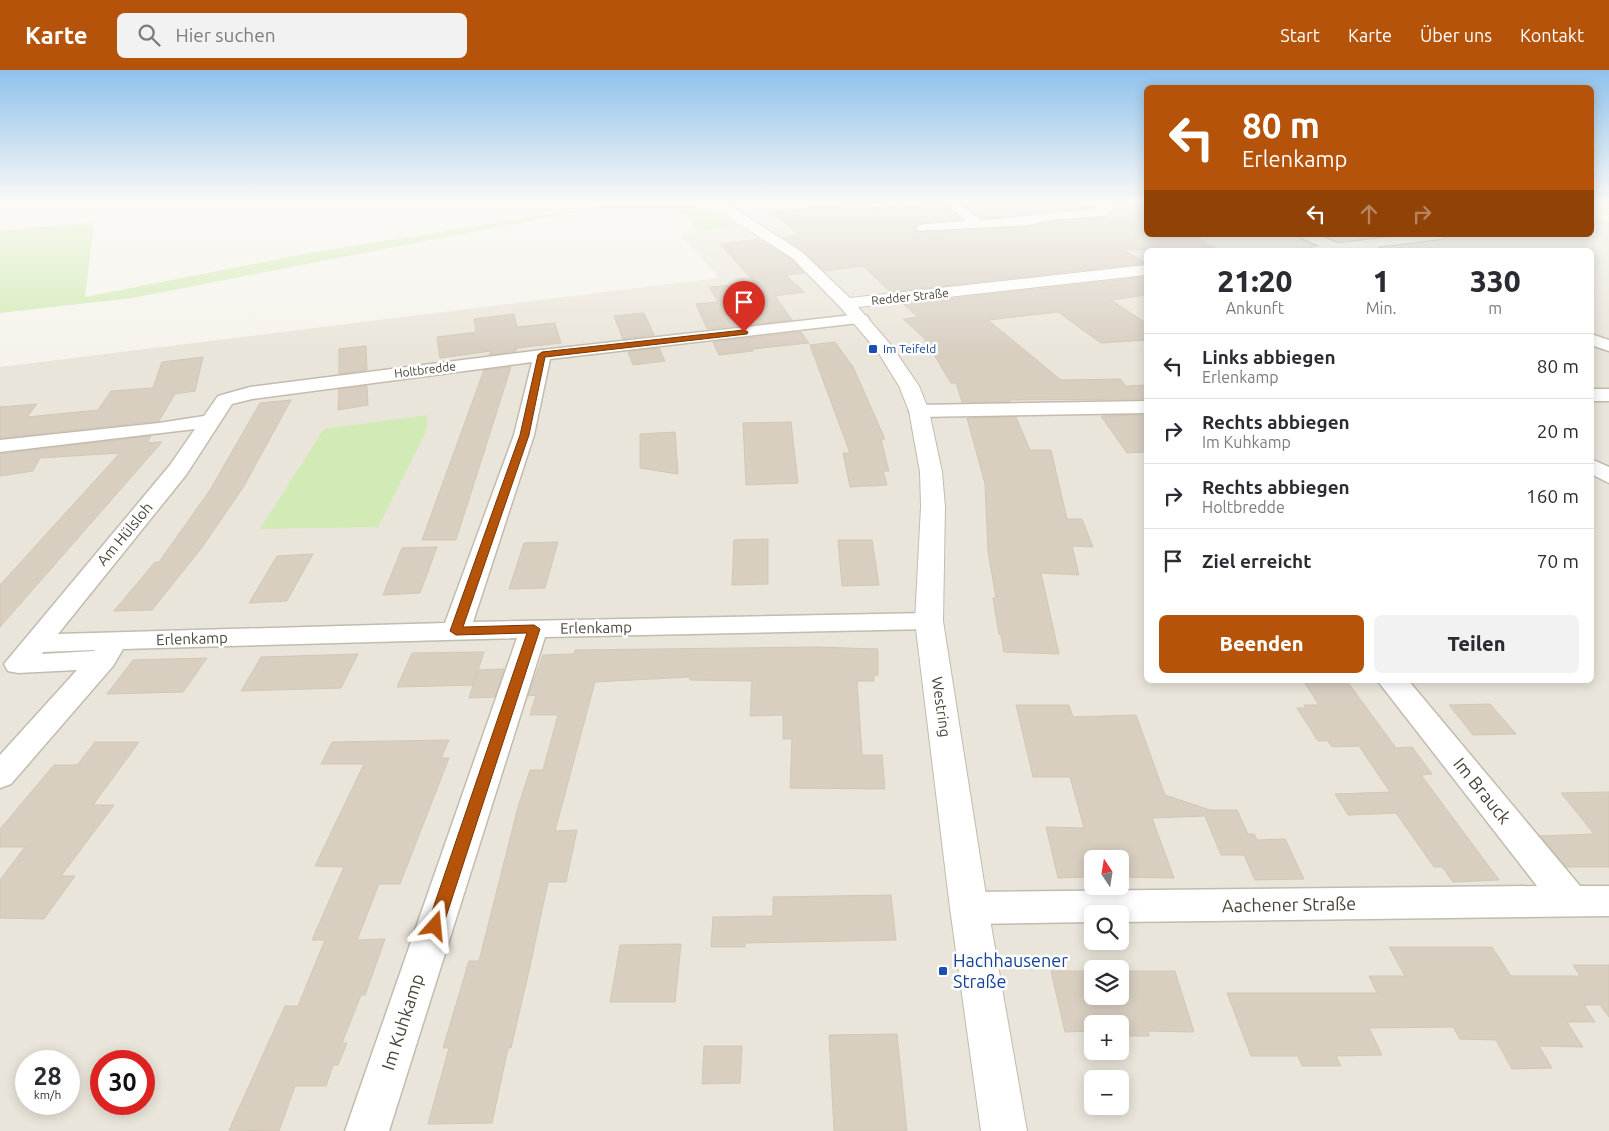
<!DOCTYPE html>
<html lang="de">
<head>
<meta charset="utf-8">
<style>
  body { margin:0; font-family:Ubuntu,sans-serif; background:#f2f2f3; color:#2b2b33; height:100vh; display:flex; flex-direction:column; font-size:19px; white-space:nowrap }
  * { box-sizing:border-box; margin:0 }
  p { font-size:16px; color:#7c7c81 }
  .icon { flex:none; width:28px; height:28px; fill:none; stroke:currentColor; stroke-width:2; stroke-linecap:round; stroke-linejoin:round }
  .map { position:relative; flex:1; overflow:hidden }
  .drawer { position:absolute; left:1144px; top:178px; width:450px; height:435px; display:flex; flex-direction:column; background:#fff; border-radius:8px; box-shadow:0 2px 12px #0003 }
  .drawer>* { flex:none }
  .hud { position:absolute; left:1144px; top:15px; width:450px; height:152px; border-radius:8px; box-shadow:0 2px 12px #0003; background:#b45309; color:#fff; overflow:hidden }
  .needle { width:32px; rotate:348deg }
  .controls { position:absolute; left:1084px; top:780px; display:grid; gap:10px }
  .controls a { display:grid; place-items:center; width:45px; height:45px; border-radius:8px; background:#fff; box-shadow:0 2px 12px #0003; font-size:25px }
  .speed { position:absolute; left:15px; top:980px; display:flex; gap:10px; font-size:25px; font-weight:700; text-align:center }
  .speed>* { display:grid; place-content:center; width:65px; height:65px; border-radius:50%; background:#fff; box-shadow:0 2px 12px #0003; line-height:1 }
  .speed small { font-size:12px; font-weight:400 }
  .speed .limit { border:8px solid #d22; background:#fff; color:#111 }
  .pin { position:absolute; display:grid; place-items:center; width:42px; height:42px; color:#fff; margin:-51px -21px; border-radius:50% 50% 50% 0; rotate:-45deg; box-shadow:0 0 5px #0007 }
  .pin .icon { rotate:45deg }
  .me { position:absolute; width:55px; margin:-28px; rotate:18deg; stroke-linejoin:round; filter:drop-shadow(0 0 4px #0008) }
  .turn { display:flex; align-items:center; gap:18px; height:105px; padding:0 15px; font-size:22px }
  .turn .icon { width:65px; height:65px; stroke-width:2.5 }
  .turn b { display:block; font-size:35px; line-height:42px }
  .lanes { display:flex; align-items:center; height:48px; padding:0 15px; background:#0003; justify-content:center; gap:25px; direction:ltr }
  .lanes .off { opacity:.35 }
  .eta { display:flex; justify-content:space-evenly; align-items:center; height:85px; text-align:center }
  .eta b { font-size:30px; font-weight:800; line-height:35px }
  .action { display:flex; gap:10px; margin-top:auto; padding:10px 15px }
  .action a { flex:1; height:58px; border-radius:8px; background:#b45309; color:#fff; font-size:20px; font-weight:800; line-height:58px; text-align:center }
  .action a+a { background:#f2f2f3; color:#2b2b33 }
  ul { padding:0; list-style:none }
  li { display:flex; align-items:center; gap:15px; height:65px; padding:0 15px; border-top:1px solid #e1e1e2 }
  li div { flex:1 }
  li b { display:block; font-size:19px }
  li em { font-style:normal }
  header { display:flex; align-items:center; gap:30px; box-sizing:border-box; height:70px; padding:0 25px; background:#b45309; color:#fff }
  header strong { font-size:24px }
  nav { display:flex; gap:28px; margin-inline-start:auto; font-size:18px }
  .search { width:350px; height:45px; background:#f2f2f3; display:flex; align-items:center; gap:12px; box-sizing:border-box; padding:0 18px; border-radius:8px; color:#7c7c81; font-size:19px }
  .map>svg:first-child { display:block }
  .residential { fill:#eae5da; fill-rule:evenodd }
  .green { fill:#d2eab5 }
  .building { fill:#d8cfc1; stroke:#d3c7b4 }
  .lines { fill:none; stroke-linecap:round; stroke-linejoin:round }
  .minor-casing { stroke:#c2bbae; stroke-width:3 }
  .tertiary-casing { stroke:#c2bbae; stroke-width:2 }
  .secondary-casing { stroke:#d6c79b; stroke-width:2 }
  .minor { fill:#fff; fill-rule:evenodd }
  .tertiary { fill:#fff; fill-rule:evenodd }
  .secondary { fill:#fff3cd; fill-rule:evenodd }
  .route { fill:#b45309; stroke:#753606 }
  .transit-dot { fill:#1a4fb4; stroke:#fff; stroke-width:2 }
  .labels { text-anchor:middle; stroke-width:5; stroke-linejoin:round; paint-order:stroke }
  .far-street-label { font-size:12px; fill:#4b4439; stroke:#fff }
  .far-transit-label { font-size:12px; fill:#164399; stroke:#fff; text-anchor:start }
  .street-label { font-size:15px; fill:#4b4439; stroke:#fff }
  .near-street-label { font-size:18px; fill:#4b4439; stroke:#fff }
  .near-transit-label { font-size:18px; fill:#164399; stroke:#fff; text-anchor:start }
</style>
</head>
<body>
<header>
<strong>Karte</strong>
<div class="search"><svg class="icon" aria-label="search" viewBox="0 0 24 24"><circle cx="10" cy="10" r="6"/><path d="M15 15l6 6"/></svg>Hier suchen</div>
<nav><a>Start</a><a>Karte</a><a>Über uns</a><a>Kontakt</a></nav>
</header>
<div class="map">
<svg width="1609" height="1061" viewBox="0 0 1609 1061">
  <rect width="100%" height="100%" fill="#f6f3ec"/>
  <path class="residential" d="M713,133H1146V165H1591V133H1609V1061H0V297L719,208L680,164L755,155L733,141ZM1146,180H1591V610H1146ZM1092,789H1120V816H1092ZM1092,844H1120V871H1092ZM1092,899H1120V926H1092ZM1092,954H1120V981H1092ZM26,991H69V1034H26ZM101,991H144V1034H101ZM1092,1009H1120V1036H1092Z"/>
  <g class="green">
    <polygon points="623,133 693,135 740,156 696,161 689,146 665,138 596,138 132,228 0,243 0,161 94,152 85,227 309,183"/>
    <polygon points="428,345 425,364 378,457 260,459 324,359"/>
  </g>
  <g class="building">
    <polygon points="859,133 867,133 872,138 878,139 884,135 943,133 961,149 923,152 914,158 918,163 1029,157 1049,152 1103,148 1110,146 1115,133 1141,133 1146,136 1146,165 1194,165 1218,180 1123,180 1146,193 890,222 863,196 824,201 803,181 782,167 798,165 771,142"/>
    <polygon points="961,133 1099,133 1097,137 982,148"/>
    <polygon points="759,169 791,189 804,203 786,205 804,222 775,226 792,250 707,259 696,234 718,232 709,217 755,213 720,174"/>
    <polygon points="1146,207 1146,225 1111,230 1146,253 1146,270 1101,273 1058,242 988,250 1061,310 1120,309 1126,316 1146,315 1146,329 1009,330 1010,332 962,332 956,313 951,313 924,268 903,249 918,247 903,234"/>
    <polygon points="644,243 654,265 623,269 614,246"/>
    <polygon points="514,244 517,257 555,253 561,273 517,278 516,281 489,285 491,281 440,288 437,267 476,262 474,249"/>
    <polygon points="801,262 809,273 752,279 753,281 719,285 713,272"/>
    <polygon points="835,272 853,297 885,369 881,369 889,401 883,401 887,415 850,417 843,383 850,383 810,275"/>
    <polygon points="366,276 367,300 339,304 339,279"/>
    <polygon points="659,278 665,291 633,295 628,282"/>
    <polygon points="203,287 195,321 175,324 159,351 0,368 0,337 37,334 27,347 98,340 111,321 153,318 162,292"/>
    <polygon points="511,297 456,470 422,470 484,300"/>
    <polygon points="367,316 368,335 338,340 339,319"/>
    <polygon points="291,330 244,416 203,476 152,540 114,541 155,492 159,492 210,420 260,333"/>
    <polygon points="1146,345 1146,382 1127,383 1101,346"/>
    <polygon points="1016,347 1030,380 1051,380 1067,449 1082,449 1093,477 1072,476 1079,505 1041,503 1059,584 1004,582 1001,565 999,564 993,528 996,528 988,481 985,414 967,348"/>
    <polygon points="791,352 798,413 746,415 743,353"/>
    <polygon points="675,362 678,404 640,398 640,364"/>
    <polygon points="151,366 147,373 162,372 0,557 0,515 120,383 40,388 33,401 0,406 0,384"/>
    <polygon points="768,469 768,514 732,515 734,470"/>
    <polygon points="838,470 872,470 879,515 842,516"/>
    <polygon points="558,472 545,518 509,519 524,473"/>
    <polygon points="437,477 420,523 383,525 402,478"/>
    <polygon points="313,484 287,531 249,533 277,486"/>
    <polygon points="816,577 878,579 878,605 874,605 874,611 857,611 862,685 882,685 885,719 790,718 792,669 783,669 783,645 750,646 752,611 690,610 690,607 595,612 555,761 577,760 566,812 548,812 529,901 511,978 508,978 492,1053 428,1054 449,978 443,978 469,891 479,891 518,737 530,700 543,700 558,645 530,645 536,625 528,626 543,585 574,584 575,580"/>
    <polygon points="484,582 473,615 397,617 412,583"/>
    <polygon points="358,584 341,618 241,621 261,587"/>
    <polygon points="207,588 183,622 107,624 133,590"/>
    <polygon points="504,599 495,627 469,628 478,600"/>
    <polygon points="1303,610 1346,610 1396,678 1412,677 1432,704 1421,705 1499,810 1453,812 1442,797 1434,797 1396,743 1348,745 1335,724 1390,722 1359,676 1332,677 1328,671 1318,671 1297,638 1306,638 1304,635 1319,635"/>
    <polygon points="1490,634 1516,664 1473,665 1449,635"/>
    <polygon points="1016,635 1069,635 1073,647 1136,645 1165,725 1210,740 1237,740 1248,764 1254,764 1257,770 1285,769 1304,809 1255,810 1244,785 1221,785 1205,746 1152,748 1174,808 1120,807 1120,789 1092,789 1092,807 1058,808 1046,757 1084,758 1070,707 1033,707"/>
    <polygon points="449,670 441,688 449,688 400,814 379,814 357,870 385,869 365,925 361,925 342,973 347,973 338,995 333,995 326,1016 295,1016 279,1061 229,1060 285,936 298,936 325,870 312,870 344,797 315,796 364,694 321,694 332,672"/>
    <polygon points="95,672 139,672 93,735 114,735 61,806 75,806 44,849 0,848 0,810 25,777 0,777 0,759 54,695 77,695"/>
    <polygon points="1609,722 1609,797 1566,797 1540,766 1594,764 1561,723"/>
    <polygon points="891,825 896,870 745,873 745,877 711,877 713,847 773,846 773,827"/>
    <polygon points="681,874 675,932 610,932 620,875"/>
    <polygon points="1389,877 1492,877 1511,906 1580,906 1573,895 1609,895 1609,947 1600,935 1584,935 1595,952 1567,952 1583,977 1539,976 1552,998 1512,999 1496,970 1460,969 1453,957 1369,958 1382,985 1336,986 1341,996 1302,996 1298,986 1251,986 1227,923 1377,923 1369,906 1405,906"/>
    <polygon points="1098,891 1122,891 1125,901 1175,901 1194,962 1148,961 1149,966 1120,966 1120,954 1092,954 1092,961 1065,962 1051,901 1092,901 1092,926 1120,926 1120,899 1098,899"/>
    <polygon points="897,964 907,1061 834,1061 829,965"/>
    <polygon points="704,976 742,976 740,1013 702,1014"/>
  </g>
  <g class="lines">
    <g class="minor-casing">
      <g id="minor">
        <polygon points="870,133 884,133 878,137 872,136"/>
        <path d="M945,133H958L981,150C1020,148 1059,141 1098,139L1101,133H1113L1108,145L1103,146L1049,150L1029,155L918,161L916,158L923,154L966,151Z"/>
        <polygon points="1299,165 1318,165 1342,175 1344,178 1343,180 1330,180 1301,168"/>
        <path d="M1360,171L1378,177L1380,180C1371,180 1359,183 1353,175L1355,172Z"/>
        <path d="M861,244L867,246L869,249L867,252L550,289L534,365L473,552L929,543L939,545L942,551L939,557L929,559L545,567L389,1061H345L517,568L123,579L113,596L11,714L0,718V685L77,600L18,603L8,601L4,594L170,395L195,359L0,382V370L159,353L204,346L218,326L250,317L542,280ZM532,292L514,365L445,553L58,564L186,405L232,334L252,329ZM95,580L94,581L42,584L43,582Z"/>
        <polygon points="1591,264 1609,270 1609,281 1591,275"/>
        <rect x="1591" y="319" width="18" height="12"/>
        <polygon points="1146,331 1146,343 919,347 912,345 909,341 912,337 919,335"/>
        <polygon points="1591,389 1609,397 1609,413 1591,404"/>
        <polygon points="1377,610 1408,610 1580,816 1609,816 1609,846 1120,852 1120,844 1092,844 1092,852 969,854 956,849 951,838 956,827 969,822 1537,816"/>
      </g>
    </g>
    <g class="tertiary-casing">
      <g id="tertiary">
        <polygon points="700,133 718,133 734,138 802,182 850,228 1146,195 1146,205 858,237 891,275 919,316 929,341 942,402 945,437 943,551 988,838 1027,1061 981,1061 950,838 915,551 921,437 920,402 909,341 899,316 878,282 840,237 792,188 724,144 702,136"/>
        <polygon points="1405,165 1447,165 1445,168 1440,169 1353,180 1310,180 1312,177 1317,176"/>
      </g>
    </g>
    <g class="secondary-casing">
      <polygon id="secondary" points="1591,139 1609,145 1609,153 1591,148"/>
    </g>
    <use href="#minor" class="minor"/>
    <use href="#tertiary" class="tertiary"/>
    <use href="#secondary" class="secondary"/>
  </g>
  <linearGradient id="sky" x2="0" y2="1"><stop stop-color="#8fc1ec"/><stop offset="0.47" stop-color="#fbfaf6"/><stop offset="1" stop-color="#fbfaf6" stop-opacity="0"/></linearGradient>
  <rect width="1609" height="281" fill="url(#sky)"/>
  <polygon class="route" points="744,260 748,262 747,264 545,287 529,365 463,557 534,555 540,559 443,856 441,861 435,864 429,861 427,856 527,563 456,565 450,561 520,365 538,285 542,282"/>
  <g class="transit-dot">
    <rect x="868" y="274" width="10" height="10" rx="2.5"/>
    <rect x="938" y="896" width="10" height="10" rx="2.5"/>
  </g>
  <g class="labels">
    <g class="far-street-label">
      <text transform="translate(910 227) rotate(-6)" y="4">Redder Straße</text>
      <text transform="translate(425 300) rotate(-7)" y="4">Holtbredde</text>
    </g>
    <g class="far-transit-label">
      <text x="883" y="283">Im Teifeld</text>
    </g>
    <g class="street-label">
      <text transform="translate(125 464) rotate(-50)" y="5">Am Hülsloh</text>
      <text transform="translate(596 558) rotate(-1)" y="5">Erlenkamp</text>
      <text transform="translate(192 569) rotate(-2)" y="5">Erlenkamp</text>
      <text transform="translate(941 637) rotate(82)" y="5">Westring</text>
    </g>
    <g class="near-street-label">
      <text transform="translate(1482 721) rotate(51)" y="6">Im Brauck</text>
      <text transform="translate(1289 835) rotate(-1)" y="6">Aachener Straße</text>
      <text transform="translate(403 952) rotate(-72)" y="6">Im Kuhkamp</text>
    </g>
    <g class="near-transit-label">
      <text x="953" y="897">Hachhausener<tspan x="953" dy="21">Straße</tspan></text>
    </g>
  </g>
</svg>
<div class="controls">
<a><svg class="needle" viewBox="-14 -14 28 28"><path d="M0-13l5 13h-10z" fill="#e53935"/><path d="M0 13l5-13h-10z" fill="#7c7c81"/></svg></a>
<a><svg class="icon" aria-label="search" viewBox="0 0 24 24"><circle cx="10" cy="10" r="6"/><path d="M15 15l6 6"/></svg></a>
<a><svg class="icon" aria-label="layers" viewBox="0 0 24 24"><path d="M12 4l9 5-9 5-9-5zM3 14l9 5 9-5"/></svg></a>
<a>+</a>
<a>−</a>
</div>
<div class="speed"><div>28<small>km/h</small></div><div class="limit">30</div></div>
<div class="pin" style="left:744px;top:262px;background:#d93025"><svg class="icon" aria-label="arrive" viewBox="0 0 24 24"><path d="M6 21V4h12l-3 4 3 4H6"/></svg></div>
<svg class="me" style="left:435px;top:856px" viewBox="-20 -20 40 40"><path d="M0-17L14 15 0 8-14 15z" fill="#b45309" stroke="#fff" stroke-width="4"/></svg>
<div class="hud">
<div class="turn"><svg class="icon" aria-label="left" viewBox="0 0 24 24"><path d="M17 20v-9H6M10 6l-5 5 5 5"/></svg><div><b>80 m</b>Erlenkamp</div></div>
<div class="lanes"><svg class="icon" aria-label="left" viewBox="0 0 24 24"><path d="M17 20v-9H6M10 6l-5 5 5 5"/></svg><svg class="icon off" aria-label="ahead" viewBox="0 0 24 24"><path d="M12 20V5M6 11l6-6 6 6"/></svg><svg class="icon off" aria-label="right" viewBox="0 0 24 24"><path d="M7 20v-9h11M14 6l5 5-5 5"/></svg></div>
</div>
<section class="drawer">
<div class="eta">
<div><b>21:20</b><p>Ankunft</p></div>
<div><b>1</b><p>Min.</p></div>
<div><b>330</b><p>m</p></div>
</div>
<ul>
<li><svg class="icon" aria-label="left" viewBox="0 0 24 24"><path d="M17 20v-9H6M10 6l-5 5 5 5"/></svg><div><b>Links abbiegen</b><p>Erlenkamp</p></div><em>80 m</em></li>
<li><svg class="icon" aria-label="right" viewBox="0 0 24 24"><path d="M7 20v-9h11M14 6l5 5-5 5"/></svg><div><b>Rechts abbiegen</b><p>Im Kuhkamp</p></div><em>20 m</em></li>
<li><svg class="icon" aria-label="right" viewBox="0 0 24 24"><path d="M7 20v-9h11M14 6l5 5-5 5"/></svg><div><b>Rechts abbiegen</b><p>Holtbredde</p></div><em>160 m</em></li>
<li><svg class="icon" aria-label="arrive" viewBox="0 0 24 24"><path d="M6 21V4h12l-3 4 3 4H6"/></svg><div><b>Ziel erreicht</b></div><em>70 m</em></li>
</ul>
<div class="action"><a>Beenden</a><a>Teilen</a></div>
</section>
</div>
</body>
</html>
